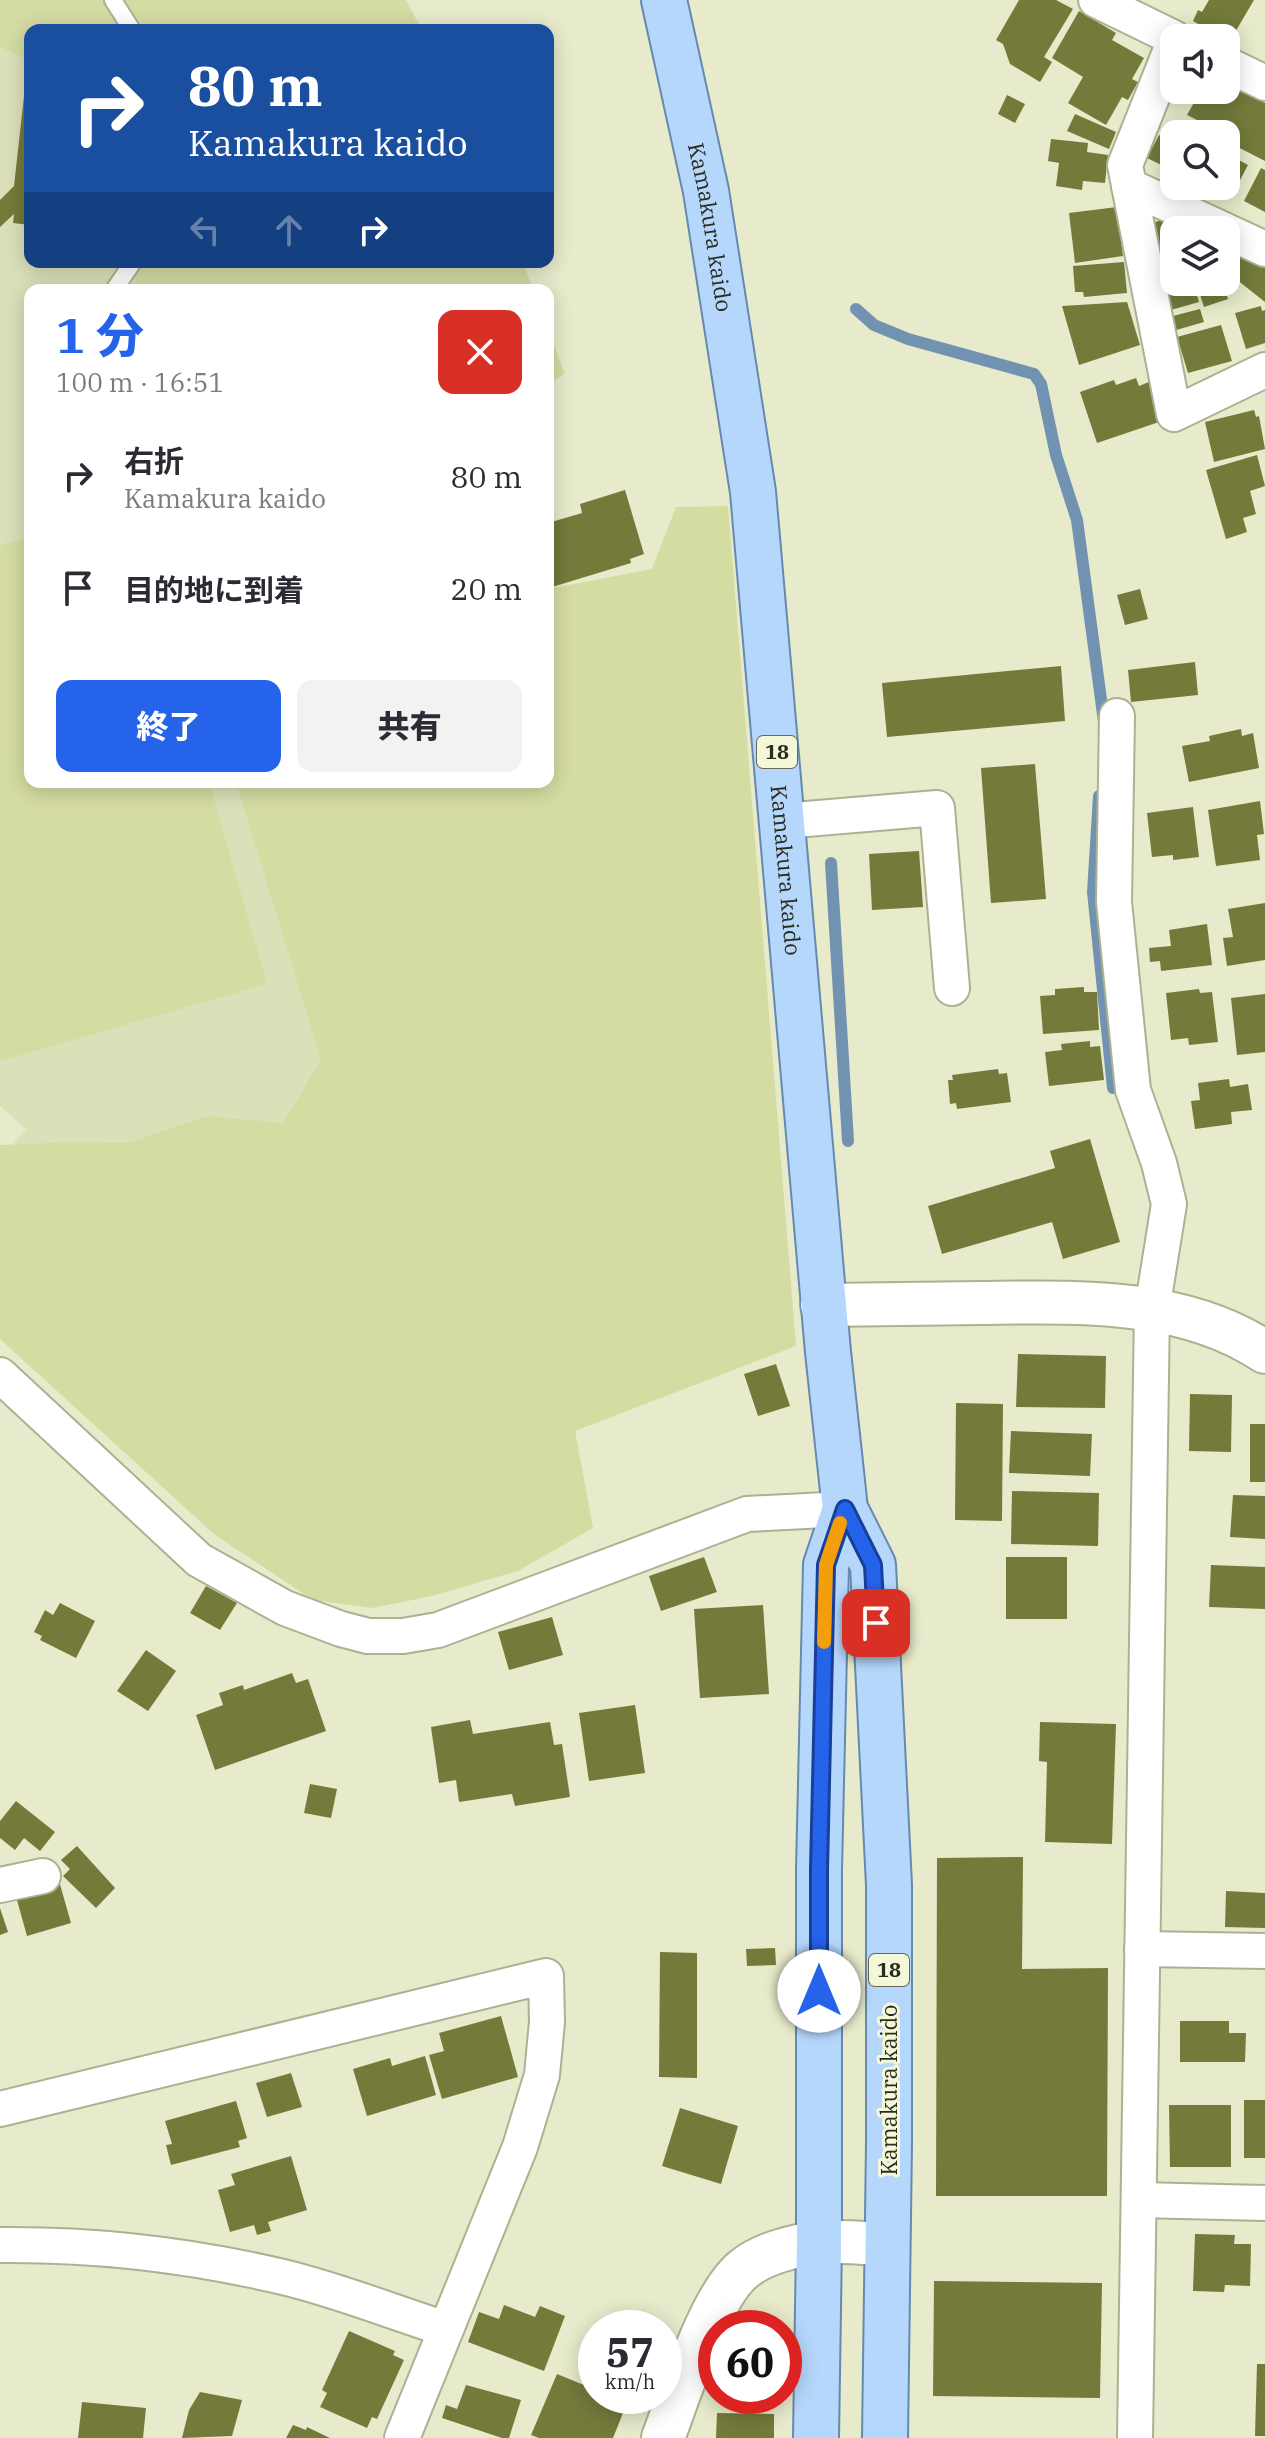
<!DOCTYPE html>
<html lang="ja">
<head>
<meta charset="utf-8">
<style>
  body { margin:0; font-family:"IBM Plex Serif","Noto Sans JP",serif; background:#f2f2f3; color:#2b2b33; height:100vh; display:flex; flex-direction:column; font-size:30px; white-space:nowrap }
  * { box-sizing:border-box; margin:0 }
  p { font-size:26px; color:#7c7c81 }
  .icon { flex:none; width:44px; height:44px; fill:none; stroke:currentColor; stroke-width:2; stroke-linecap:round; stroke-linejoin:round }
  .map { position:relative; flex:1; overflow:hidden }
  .details { position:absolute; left:24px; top:284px; width:530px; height:504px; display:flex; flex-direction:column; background:#fff; border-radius:16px; box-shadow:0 4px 20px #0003 }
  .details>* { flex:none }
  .banner { position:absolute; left:24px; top:24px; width:530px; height:244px; border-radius:16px; box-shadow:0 4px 20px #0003; background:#1a4fa0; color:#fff; overflow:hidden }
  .buttons { position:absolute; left:1160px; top:24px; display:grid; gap:16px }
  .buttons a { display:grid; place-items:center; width:80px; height:80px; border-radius:16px; background:#fff; box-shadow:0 4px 20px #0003; font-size:40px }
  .speed { position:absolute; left:578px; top:2310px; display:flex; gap:16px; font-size:40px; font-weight:700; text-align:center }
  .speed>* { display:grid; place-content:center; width:104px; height:104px; border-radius:50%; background:#fff; box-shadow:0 4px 20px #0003; line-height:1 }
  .speed small { font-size:20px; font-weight:400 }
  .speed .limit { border:12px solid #d22; background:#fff; color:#111 }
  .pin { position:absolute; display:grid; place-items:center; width:68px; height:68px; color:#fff; margin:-34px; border-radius:16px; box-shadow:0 4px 12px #0006 }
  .me { position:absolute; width:88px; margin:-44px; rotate:0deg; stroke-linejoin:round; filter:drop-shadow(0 0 6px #0008) }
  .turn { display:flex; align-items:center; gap:28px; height:168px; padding:0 32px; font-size:36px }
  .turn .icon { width:104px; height:104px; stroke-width:2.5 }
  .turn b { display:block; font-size:56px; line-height:68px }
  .lanes { display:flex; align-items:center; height:76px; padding:0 32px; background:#0003; justify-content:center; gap:40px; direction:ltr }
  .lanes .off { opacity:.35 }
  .round { display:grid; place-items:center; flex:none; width:84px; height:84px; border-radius:16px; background:#f2f2f3 }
  .overview { display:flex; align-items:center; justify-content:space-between; height:136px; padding:0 32px }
  h1 { font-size:48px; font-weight:800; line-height:60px; color:#2563eb }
  .action { display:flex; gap:16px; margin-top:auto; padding:16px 32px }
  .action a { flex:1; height:92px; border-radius:16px; background:#2563eb; color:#fff; font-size:32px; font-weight:800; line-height:92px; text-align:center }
  .action a+a { background:#f2f2f3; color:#2b2b33 }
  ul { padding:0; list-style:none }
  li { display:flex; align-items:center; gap:24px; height:112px; padding:0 32px }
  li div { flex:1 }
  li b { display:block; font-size:30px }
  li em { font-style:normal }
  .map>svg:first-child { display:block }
  .built { fill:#dbe0b9 }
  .green { fill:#d5dca2 }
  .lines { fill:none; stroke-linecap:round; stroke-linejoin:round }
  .stream { stroke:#7192b1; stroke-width:12 }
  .building { fill:#747a3a }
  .service-casing { stroke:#adb192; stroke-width:20 }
  .minor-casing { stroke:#adb192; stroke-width:38 }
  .tertiary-casing { stroke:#adb192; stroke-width:46 }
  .primary-casing { stroke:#658aad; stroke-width:48 }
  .service { stroke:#fff; stroke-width:16 }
  .minor { stroke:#fff; stroke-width:34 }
  .tertiary { stroke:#fff; stroke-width:42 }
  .primary { stroke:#b6d7fc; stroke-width:44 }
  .route-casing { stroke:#184099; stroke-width:20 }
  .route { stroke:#2563eb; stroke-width:14 }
  .slow { stroke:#f59e0b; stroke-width:14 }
  .labels { text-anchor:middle; stroke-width:6; stroke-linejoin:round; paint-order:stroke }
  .shield { fill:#f4f8d8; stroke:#676956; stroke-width:2 }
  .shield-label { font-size:20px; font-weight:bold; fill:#2a2c1f }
  .street-label { font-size:22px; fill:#2a2c1f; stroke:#f4f8d8 }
</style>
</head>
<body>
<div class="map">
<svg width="1265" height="2438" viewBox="0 0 1265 2438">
  <rect width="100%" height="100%" fill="#e7ebcb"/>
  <polygon class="built" points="0,0 30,30 30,262 171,262 164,290 30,290 30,782 266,782 408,1235 0,1160 26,1129 0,1106"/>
  <g class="green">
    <polygon points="0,0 406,0 422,30 30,30 30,61 0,47"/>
    <polygon points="138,262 523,262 533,290 133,290"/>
    <polygon points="548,330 565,374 548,384"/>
    <polygon points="728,506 796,1346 575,1431 593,1528 518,1571 432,1596 373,1608 313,1600 215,1535 0,1339 0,1145 72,1142 128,1143 208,1116 283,1123 321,1060 236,782 548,782 548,589 652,569 676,507"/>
    <polygon points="30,537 30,782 209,782 267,984 0,1061 0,545"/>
  </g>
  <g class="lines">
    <g class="stream">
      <polyline points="856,309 874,325 908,339 1034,374 1041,384 1056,455 1077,520 1104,722"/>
      <polyline points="1099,796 1093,892 1113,1088"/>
      <polyline points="831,863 848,1141"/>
    </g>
  </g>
  <g class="building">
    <polygon points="1019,0 1056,0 1073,9 1044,57 1052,62 1040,82 1010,64 1003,44 996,40"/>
    <polygon points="1209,0 1254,0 1234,34 1222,38 1193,21 1198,10 1202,12"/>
    <polygon points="1079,11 1116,33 1112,40 1144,58 1132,79 1138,82 1128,100 1122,97 1106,125 1068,103 1083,77 1052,58"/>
    <polygon points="1237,88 1265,103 1265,161 1226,141 1226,134 1214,134 1201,127 1203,123 1187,115 1201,90 1212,90 1230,100"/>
    <polygon points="1007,95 1025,104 1015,123 998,114"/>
    <polygon points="24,96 30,97 30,225 13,223 14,214 0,227 0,200 14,186"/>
    <polygon points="1075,114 1116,132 1109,149 1067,131"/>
    <polygon points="1177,129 1186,134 1174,134 1174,171 1147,158 1159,135 1170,141"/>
    <polygon points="1051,139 1088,143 1087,152 1108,155 1105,183 1083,181 1082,190 1056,186 1059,163 1048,161"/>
    <polygon points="1226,153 1248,165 1230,199 1205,186 1226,186"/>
    <polygon points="1261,168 1265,170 1265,212 1244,201"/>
    <polygon points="1117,207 1123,256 1075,263 1069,213"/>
    <polygon points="1175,216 1180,230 1174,230 1174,260 1164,263 1152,223"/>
    <polygon points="1246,248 1265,262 1265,302 1227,272"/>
    <polygon points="1124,262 1127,293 1084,297 1083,292 1075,292 1073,266"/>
    <polygon points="1174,263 1174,279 1163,282 1158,267"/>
    <polygon points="1196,282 1223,282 1228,299 1204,307"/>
    <polygon points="1193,283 1199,302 1171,310 1166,291"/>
    <polygon points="1127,302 1140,345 1079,365 1062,306"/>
    <polygon points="1261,306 1262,311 1265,310 1265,343 1246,349 1235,313"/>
    <polygon points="1200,309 1204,322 1173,331 1169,317"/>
    <polygon points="1221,325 1232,361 1188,373 1177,337"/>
    <polygon points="1136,378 1139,386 1149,382 1162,421 1097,443 1080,392 1114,380 1116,385"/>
    <polygon points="1254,410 1256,417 1259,416 1265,449 1214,462 1205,422"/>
    <polygon points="1257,455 1265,486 1250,491 1256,514 1243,518 1247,532 1226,539 1206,470"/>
    <polygon points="625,490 644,554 630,559 631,563 552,587 548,572 548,523 582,513 580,504"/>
    <polygon points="1140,589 1148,619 1125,625 1117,595"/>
    <polygon points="1195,662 1198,695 1131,702 1128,670"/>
    <polygon points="1061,666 1065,721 887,737 882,683"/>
    <polygon points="1241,729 1242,736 1253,733 1259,768 1189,782 1182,746 1210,741 1209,736"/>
    <polygon points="1035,764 1046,899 991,903 981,768"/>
    <polygon points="1260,801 1264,834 1257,835 1260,860 1216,866 1208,810"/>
    <polygon points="1193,807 1199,857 1173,860 1173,855 1152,857 1147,813"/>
    <polygon points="919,851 923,907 872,910 869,854"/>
    <polygon points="1265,903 1265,960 1227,966 1223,938 1233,937 1228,909"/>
    <polygon points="1207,924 1212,965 1161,971 1160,961 1150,962 1149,948 1171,946 1169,930"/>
    <polygon points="1084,987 1084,992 1097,992 1099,1030 1043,1034 1040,996 1055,995 1055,989"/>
    <polygon points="1199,989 1200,993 1212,992 1218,1042 1189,1045 1188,1038 1171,1040 1166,993"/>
    <polygon points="1265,994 1265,1052 1237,1055 1231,998"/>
    <polygon points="1090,1041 1090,1047 1100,1046 1104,1080 1049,1086 1045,1052 1062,1050 1061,1044"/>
    <polygon points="998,1069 999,1074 1007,1073 1011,1102 957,1109 956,1103 950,1104 948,1080 953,1080 952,1075"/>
    <polygon points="1229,1079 1230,1087 1248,1084 1252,1110 1231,1112 1232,1124 1195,1129 1191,1101 1200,1100 1198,1083"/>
    <polygon points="1090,1139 1120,1242 1063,1259 1052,1222 942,1254 928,1206 1055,1168 1050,1151"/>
    <polygon points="1018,1354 1106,1356 1105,1408 1016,1407"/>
    <polygon points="776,1364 790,1406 758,1416 744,1374"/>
    <polygon points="1190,1394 1232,1395 1231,1452 1189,1451"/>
    <polygon points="956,1403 1003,1404 1002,1521 955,1520"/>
    <rect x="1250" y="1424" width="15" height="58"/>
    <polygon points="1011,1431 1092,1434 1090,1476 1009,1473"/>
    <polygon points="1012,1491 1099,1493 1098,1546 1011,1544"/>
    <polygon points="1233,1495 1265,1496 1265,1539 1230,1537"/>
    <polygon points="704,1557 717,1592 661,1611 649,1576"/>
    <rect x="1006" y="1557" width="61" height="62"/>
    <polygon points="1211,1565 1265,1567 1265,1609 1209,1607"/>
    <polygon points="206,1586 237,1603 220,1630 190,1613"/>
    <polygon points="60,1603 95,1621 76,1658 40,1640 42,1636 34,1632 45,1610 53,1615"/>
    <polygon points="763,1605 769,1694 700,1698 694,1609"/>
    <polygon points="552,1617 563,1655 509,1670 498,1632"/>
    <polygon points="146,1650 176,1671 148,1711 117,1691"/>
    <polygon points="292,1673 296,1683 308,1679 326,1731 215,1770 196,1715 223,1705 219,1693 243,1685 244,1690"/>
    <polygon points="635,1705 645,1773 589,1781 579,1713"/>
    <polygon points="470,1720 473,1734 550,1722 554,1745 562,1744 570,1797 515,1806 512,1794 459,1802 456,1780 439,1783 431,1727"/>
    <polygon points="1040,1722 1116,1724 1112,1844 1045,1842 1047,1762 1039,1761"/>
    <polygon points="310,1784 337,1789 331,1818 304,1813"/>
    <polygon points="16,1801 55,1832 40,1851 24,1838 15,1850 0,1838 0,1821"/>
    <polygon points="77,1846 115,1888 96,1908 63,1876 70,1869 61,1860"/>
    <polygon points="1023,1857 1022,1969 1108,1968 1107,2196 936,2196 937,1858"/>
    <polygon points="59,1881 71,1923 27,1936 15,1893"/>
    <polygon points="1226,1891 1265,1893 1265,1928 1225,1927"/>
    <polygon points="0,1908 8,1932 0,1935"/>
    <polygon points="775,1948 776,1965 747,1966 746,1949"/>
    <polygon points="660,1952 697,1953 697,2078 659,2077"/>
    <polygon points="501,2016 518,2077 442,2099 429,2055 444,2051 439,2033"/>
    <polygon points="1180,2021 1229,2021 1229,2033 1246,2033 1245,2062 1180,2062"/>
    <polygon points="425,2056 436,2095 367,2116 353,2069 390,2058 392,2066"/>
    <polygon points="291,2073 302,2107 267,2117 256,2083"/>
    <rect x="1244" y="2100" width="21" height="58"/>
    <polygon points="236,2101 247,2138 238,2141 240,2147 171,2165 166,2145 172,2144 165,2121"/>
    <polygon points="1169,2105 1231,2105 1231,2167 1170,2167"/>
    <polygon points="680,2108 738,2126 721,2184 662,2166"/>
    <polygon points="291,2156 307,2210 268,2222 271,2231 257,2235 254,2225 230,2232 218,2190 235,2185 231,2174"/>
    <polygon points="1195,2234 1235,2235 1234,2244 1251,2244 1250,2286 1225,2285 1224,2292 1193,2291"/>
    <polygon points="934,2281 1102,2283 1100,2398 933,2396"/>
    <polygon points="504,2305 535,2317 540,2306 565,2316 544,2371 468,2342 479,2312 499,2319"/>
    <polygon points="349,2331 395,2351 393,2355 404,2360 377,2419 372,2417 367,2428 320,2407 327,2393 322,2390"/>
    <polygon points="1257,2364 1265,2364 1265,2436 1255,2436"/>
    <polygon points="557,2374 596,2390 596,2396 610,2396 627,2403 613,2438 539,2438 531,2435"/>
    <polygon points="466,2385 521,2400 509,2438 502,2438 442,2418 446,2405 457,2409"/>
    <polygon points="200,2392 242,2400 232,2436 182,2438 189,2410"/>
    <polygon points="82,2402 146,2408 143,2438 78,2438"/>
    <polygon points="717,2413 774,2414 774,2438 716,2438"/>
    <polygon points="293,2425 306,2430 307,2427 330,2438 286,2438"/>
  </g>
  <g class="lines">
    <g class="service-casing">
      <g id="service">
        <polyline points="113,0 132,30"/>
        <polyline points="114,290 133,262"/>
      </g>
    </g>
    <g class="minor-casing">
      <g id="minor">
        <polyline points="1096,0 1174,38"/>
        <polyline points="1174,42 1125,165 1174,414 1265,370"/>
        <polyline points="1226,64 1265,83"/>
        <polyline points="1129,186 1224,230"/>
        <polyline points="1226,231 1265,249"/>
        <polyline points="1117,716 1114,902 1133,1090 1159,1163 1169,1204 1152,1310 1135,2438"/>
        <polyline points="783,821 937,808 952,988"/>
        <polyline points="0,1375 199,1560 285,1608 341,1629 368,1636 403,1636 438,1630 747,1514 845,1509"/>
        <polyline points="0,1885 43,1876"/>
        <polyline points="1142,1949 1265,1951"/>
        <polyline points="0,2109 546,1976 547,2022 542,2075 520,2147 402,2438"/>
        <polyline points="1139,2200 1265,2203"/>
        <path d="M0,2245C96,2244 190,2255 283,2277C338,2290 392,2312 446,2329"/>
      </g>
    </g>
    <g class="tertiary-casing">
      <g id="tertiary">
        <path d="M822,1305C875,1304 928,1304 981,1303C1075,1302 1183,1297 1265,1352"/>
        <path d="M663,2438C679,2396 711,2293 745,2268C764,2253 796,2245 820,2243C842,2240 866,2244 888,2244"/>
      </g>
    </g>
    <g class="primary-casing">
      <g id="primary">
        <path id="s1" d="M664,0L706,191L753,492L828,1352L845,1509L873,1565L889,1885V2143L885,2438"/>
        <polyline points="816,2438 819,2243 819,1870 826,1565 845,1509"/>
      </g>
    </g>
    <use href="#service" class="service"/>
    <use href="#minor" class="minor"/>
    <use href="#tertiary" class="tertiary"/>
    <use href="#primary" class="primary"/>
  </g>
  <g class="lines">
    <g class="route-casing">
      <polyline id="route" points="819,1991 819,1870 826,1565 845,1509 873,1565 876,1623"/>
    </g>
    <use href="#route" class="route"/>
    <polyline class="slow" points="824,1642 826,1565 840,1523"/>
  </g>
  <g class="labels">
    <g class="shield">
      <rect x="757" y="736" width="40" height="32" rx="6"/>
      <rect x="869" y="1954" width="40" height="32" rx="6"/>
    </g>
    <g class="shield-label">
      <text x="777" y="759">18</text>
      <text x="889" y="1977">18</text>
    </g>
    <g class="street-label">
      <text dy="8" stroke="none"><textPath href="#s1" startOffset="232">Kamakura kaido</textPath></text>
      <text dy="8" stroke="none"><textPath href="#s1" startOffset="880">Kamakura kaido</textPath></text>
      <text transform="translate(889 2090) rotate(-90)" y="8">Kamakura kaido</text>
    </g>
  </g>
</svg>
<div class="buttons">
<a><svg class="icon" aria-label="sound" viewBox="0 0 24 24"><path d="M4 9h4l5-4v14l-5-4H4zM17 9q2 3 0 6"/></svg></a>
<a><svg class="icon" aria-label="search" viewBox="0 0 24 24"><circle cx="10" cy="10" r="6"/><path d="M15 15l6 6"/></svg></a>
<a><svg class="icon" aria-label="layers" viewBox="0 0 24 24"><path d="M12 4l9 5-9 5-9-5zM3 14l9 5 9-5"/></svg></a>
</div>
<div class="speed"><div>57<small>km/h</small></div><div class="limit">60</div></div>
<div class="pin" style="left:876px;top:1623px;background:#d93025"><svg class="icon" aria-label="arrive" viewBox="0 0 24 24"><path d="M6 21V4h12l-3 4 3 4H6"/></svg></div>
<svg class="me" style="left:819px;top:1991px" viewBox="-20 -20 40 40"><circle r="19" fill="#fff"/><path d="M0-13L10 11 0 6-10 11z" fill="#2563eb"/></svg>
<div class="banner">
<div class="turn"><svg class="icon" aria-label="right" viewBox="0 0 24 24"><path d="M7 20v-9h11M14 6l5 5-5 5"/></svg><div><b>80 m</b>Kamakura kaido</div></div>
<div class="lanes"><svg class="icon off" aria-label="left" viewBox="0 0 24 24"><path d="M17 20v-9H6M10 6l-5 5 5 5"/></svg><svg class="icon off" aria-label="ahead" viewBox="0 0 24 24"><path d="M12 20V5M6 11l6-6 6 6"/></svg><svg class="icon" aria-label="right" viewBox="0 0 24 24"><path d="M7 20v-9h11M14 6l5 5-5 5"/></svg></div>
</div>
<section class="details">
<div class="overview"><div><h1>1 分</h1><p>100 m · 16:51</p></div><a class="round" style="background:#d93025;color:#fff"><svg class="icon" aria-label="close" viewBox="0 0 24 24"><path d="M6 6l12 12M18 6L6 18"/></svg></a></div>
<ul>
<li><svg class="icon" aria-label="right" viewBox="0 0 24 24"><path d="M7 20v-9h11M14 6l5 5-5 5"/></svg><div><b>右折</b><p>Kamakura kaido</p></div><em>80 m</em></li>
<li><svg class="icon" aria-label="arrive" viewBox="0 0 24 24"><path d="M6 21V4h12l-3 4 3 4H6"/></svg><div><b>目的地に到着</b></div><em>20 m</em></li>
</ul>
<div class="action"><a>終了</a><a>共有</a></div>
</section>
</div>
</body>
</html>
